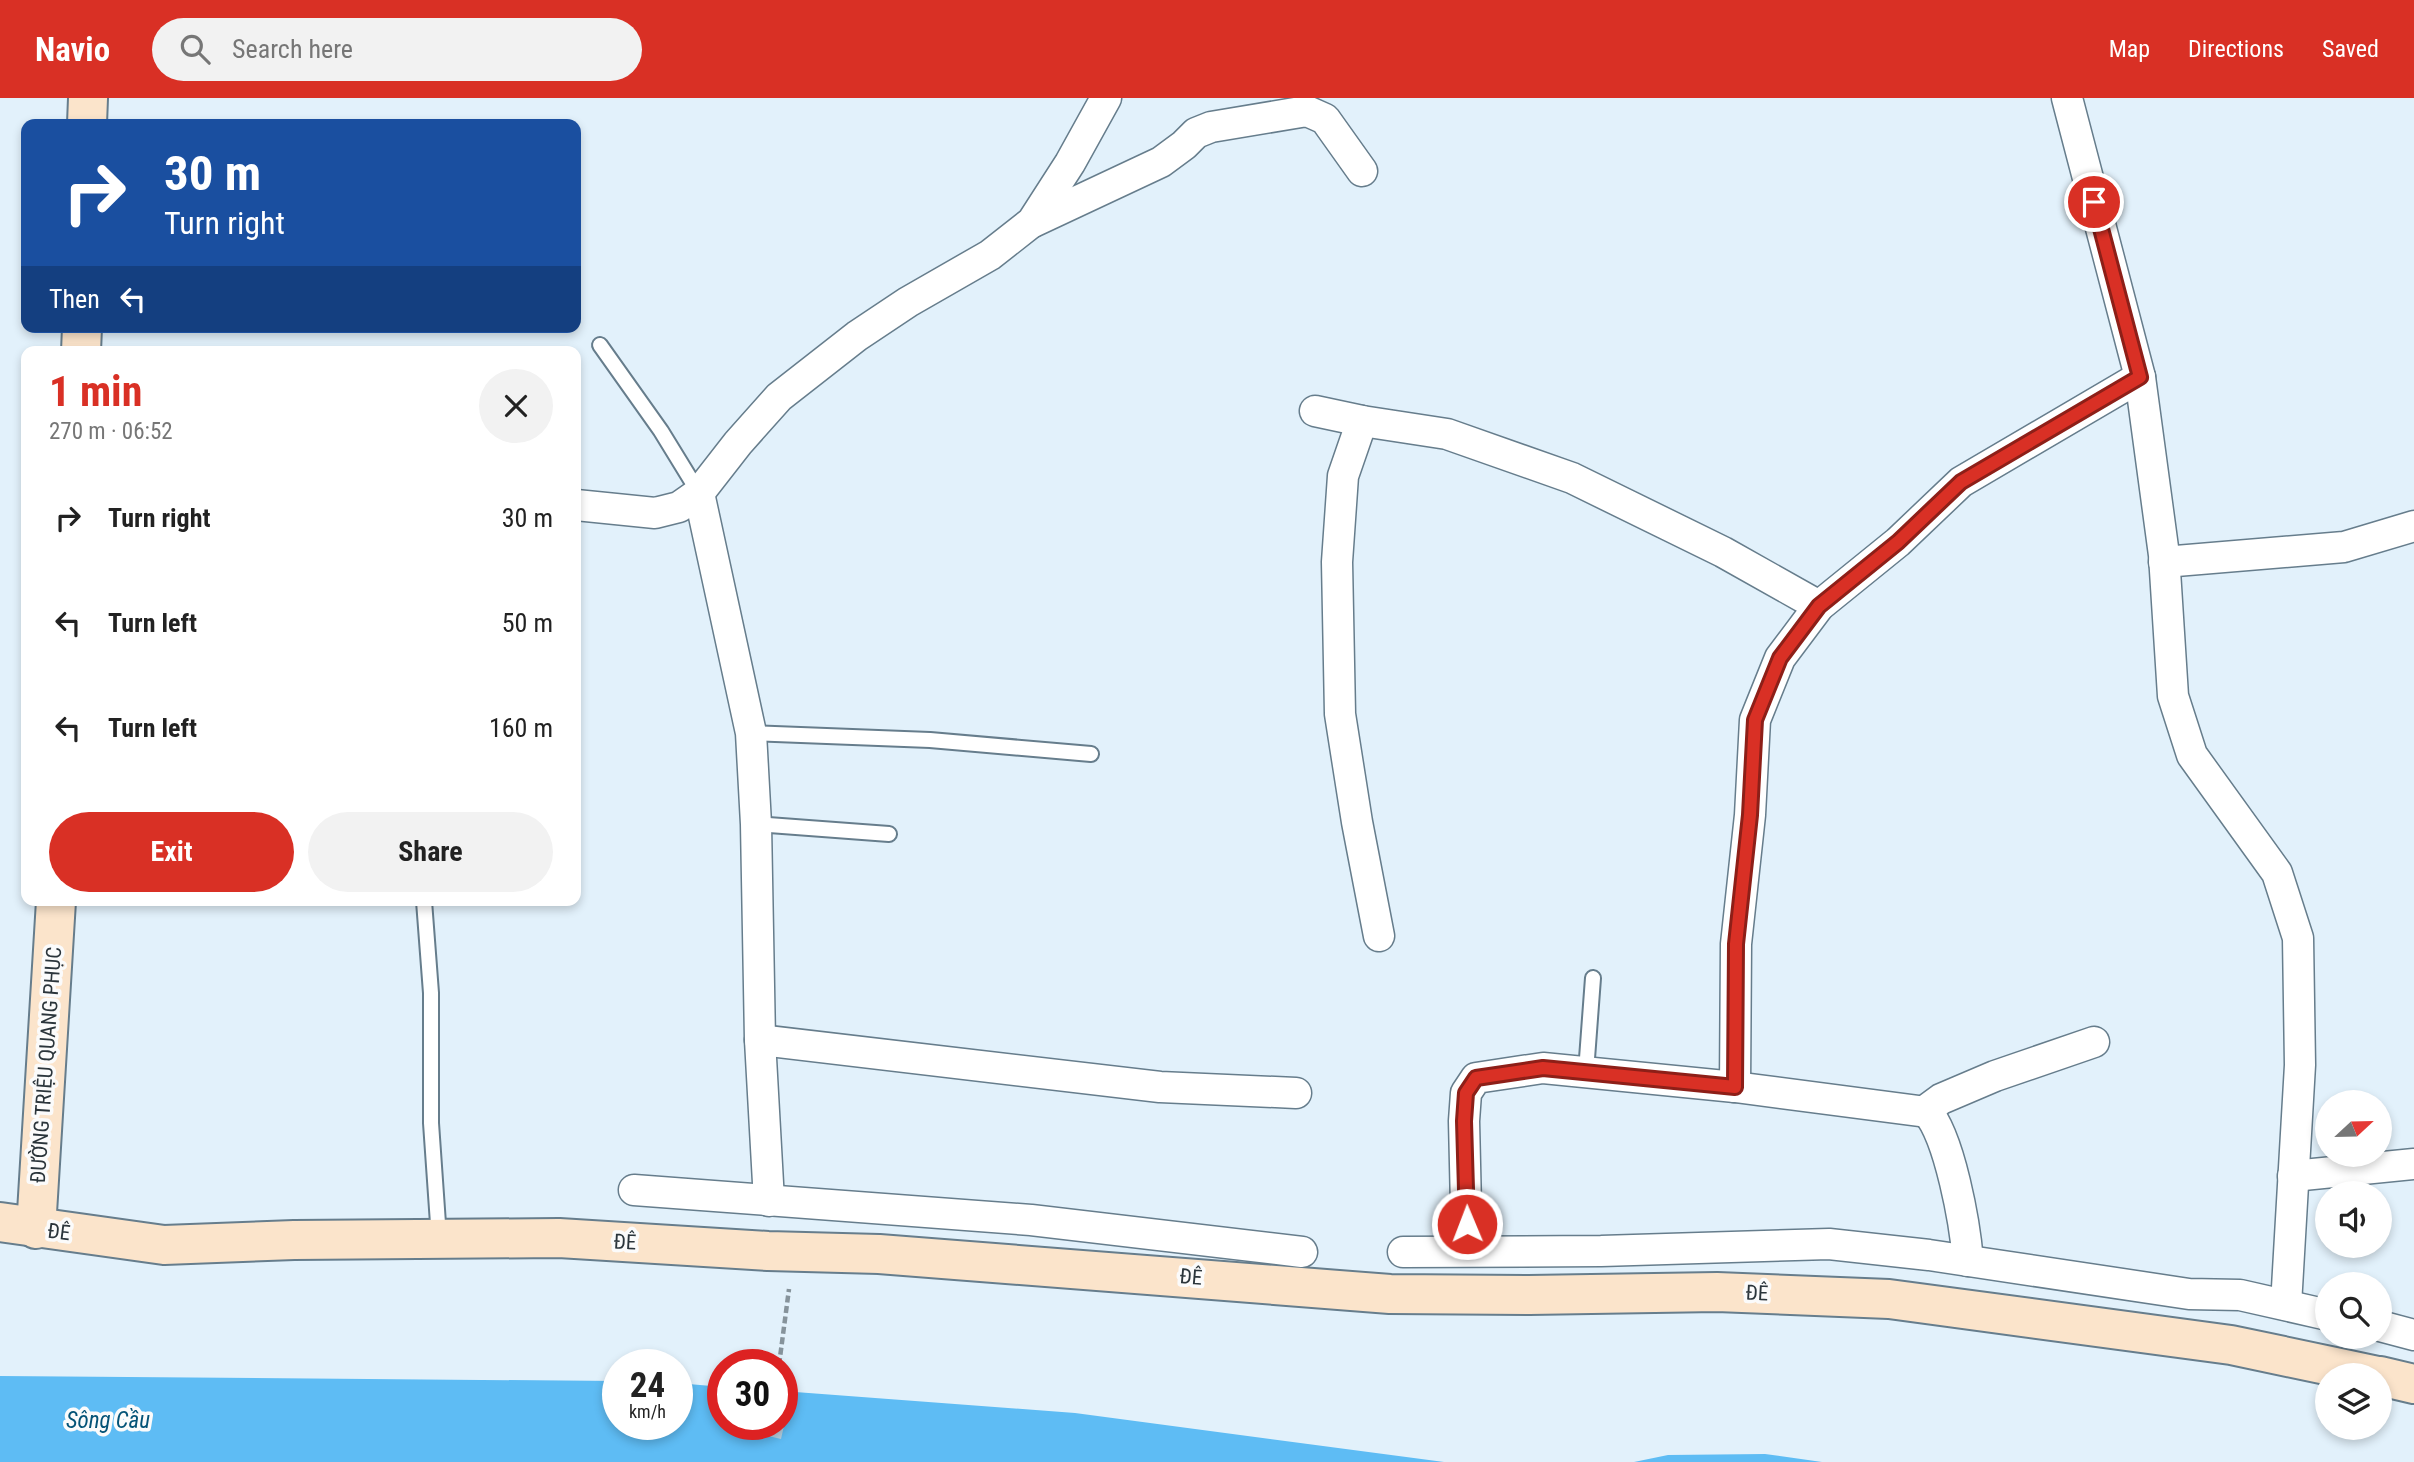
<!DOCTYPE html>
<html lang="en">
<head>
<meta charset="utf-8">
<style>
  body { margin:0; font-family:"Roboto Condensed",sans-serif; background:#f2f2f2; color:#222; height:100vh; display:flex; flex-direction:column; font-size:26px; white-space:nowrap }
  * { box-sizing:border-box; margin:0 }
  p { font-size:23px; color:#767676 }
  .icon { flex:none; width:38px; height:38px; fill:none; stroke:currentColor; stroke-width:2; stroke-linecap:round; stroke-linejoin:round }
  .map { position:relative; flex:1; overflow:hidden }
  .drawer { position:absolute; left:21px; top:248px; width:560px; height:560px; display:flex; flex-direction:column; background:#fff; border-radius:14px; box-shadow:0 4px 10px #0003 }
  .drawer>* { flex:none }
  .top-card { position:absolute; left:21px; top:21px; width:560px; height:214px; border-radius:14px; box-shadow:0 4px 10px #0003; background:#1a4fa0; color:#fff; overflow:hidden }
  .needle { width:46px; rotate:68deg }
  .tools { position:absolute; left:2315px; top:992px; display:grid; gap:14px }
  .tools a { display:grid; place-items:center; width:77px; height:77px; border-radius:50%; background:#fff; box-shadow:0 4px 10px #0003; font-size:35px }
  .speed { position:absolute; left:602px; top:1251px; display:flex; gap:14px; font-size:35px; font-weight:700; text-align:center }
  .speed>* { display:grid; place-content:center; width:91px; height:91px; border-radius:50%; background:#fff; box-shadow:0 4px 10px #0003; line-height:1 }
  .speed small { font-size:18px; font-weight:400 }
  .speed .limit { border:10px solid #d22; background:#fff; color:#111 }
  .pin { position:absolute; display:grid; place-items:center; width:60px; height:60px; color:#fff; margin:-30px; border:4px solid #fff; border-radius:50%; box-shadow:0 2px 7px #0007 }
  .me { position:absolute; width:77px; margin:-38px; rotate:359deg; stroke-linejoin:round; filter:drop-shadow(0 0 5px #0008) }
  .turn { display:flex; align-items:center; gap:24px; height:147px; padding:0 28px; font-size:32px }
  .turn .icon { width:91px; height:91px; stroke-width:2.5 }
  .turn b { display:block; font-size:49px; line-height:60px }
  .then { display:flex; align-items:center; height:66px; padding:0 28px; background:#0003; gap:14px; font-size:26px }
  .round { display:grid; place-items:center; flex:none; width:74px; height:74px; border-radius:37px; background:#f2f2f2 }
  .headline { display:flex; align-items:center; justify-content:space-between; height:119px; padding:0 28px }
  h1 { font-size:42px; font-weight:700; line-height:52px; color:#d93025 }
  .cta { display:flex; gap:14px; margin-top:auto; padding:14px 28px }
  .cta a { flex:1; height:80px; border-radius:42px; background:#d93025; color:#fff; font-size:28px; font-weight:700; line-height:80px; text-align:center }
  .cta a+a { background:#f2f2f2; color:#222 }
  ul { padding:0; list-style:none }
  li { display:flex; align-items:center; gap:21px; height:105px; padding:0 28px }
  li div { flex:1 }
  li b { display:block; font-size:26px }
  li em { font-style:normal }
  header { display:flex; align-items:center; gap:42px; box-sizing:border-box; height:98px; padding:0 35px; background:#d93025; color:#fff }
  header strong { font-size:33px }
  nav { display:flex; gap:38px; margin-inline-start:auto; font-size:24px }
  .search { width:490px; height:63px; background:#f2f2f2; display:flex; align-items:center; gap:18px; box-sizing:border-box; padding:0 24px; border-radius:38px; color:#767676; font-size:26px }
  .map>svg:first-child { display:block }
  .water { fill:#5ebcf4 }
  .building { fill:#b6cfe0 }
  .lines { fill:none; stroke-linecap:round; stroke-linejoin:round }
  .lane-casing { stroke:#667d8c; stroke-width:18 }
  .street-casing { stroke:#667d8c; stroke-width:33 }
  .secondary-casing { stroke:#667d8c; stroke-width:42 }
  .path { stroke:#86939b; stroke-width:4.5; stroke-dasharray:7 3.5; stroke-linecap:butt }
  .lane { stroke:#fff; stroke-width:14 }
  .street { stroke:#fff; stroke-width:30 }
  .secondary { stroke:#fbe4cb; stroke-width:38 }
  .route-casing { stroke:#8d1f18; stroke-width:18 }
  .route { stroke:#d93025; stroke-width:12 }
  .labels { text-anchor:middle; stroke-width:7; stroke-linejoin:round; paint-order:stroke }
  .street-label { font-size:21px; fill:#2b353b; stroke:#fbfbfb }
  .water-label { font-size:23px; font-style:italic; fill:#045377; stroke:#fbfbfb }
</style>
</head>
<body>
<header>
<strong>Navio</strong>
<div class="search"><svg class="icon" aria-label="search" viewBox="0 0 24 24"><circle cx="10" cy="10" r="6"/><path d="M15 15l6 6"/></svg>Search here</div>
<nav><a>Map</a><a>Directions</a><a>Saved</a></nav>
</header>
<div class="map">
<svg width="2414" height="1364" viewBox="0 0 2414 1364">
  <rect width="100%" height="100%" fill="#e2f1fb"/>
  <g class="water">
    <polygon points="0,1278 618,1283 618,1326 677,1326 677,1285 723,1289 723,1326 782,1326 782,1293 1075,1315 1444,1364 0,1364"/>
    <polygon points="1765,1356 1822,1364 1634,1364 1668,1357"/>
  </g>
  <polygon class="building" points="782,1309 788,1310 781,1341 751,1334 753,1326 782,1326"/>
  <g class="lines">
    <g class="lane-casing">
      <g id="lane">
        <polyline points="600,247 661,333 699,395"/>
        <polyline points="751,635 930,642 1091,656"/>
        <polyline points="756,726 889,736"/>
        <polyline points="424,803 431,895 431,1025 439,1140"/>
        <polyline points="1586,974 1593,880"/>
      </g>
    </g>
    <g class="street-casing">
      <g id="street">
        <polyline points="2067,0 2140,279 2164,457 2173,598 2192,657 2277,775 2298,840 2300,967 2286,1207"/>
        <polyline points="1033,124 1161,64 1184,47 1196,35 1211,29 1307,13 1325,21 1362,73"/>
        <polyline points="1315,313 1362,323 1447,336 1572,380 1723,454 1819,508"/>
        <polyline points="1362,323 1343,378 1337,464 1340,616 1357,724 1379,838"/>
        <polyline points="699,395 751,635 756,726 760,942 769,1103"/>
        <polyline points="576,407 655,415 679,409 699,395 738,345 779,299 857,238 908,204 990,157 1032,124 1070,65 1106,0"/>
        <polyline points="2164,464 2344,449 2414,428"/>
        <polyline points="760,942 1160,989 1296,995"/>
        <polyline points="1735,989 1736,846 1750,717 1755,622 1780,560 1819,508 1898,444 1961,384 2140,279"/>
        <path d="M1926,1012C1950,1039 1965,1126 1968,1163"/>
        <polyline points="2293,1078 2414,1066"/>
        <polyline points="634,1092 1031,1122 1302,1154"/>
        <polyline points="1467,1152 1464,1023 1466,995 1476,980 1543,970 1735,989 1919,1013 1926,1012 1941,1001 1995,978 2094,944"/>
        <polyline points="1403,1154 1601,1153 1829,1146 1929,1157 2189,1196 2240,1197 2328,1217"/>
        <polyline points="2380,1228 2414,1237"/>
      </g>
    </g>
    <g class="secondary-casing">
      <g id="secondary">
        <polyline points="87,26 88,0"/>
        <polyline points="81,254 82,229"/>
        <polyline points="0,1124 164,1147 294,1142 559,1140 768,1153 879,1156 1390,1196 1529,1197 1717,1194 1889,1201 2231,1247 2378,1278"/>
        <polyline points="36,1131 56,803"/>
        <polyline points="2380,1278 2414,1286"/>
      </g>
    </g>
    <polyline class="path" points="779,1267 789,1191"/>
    <use href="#lane" class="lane"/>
    <use href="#street" class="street"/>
    <use href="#secondary" class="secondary"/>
  </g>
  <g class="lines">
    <g class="route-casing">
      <polyline id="route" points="1467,1126 1464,1023 1466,995 1476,980 1543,970 1735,989 1736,846 1750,717 1755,622 1780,560 1819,508 1898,444 1961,384 2140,279 2094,104"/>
    </g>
    <use href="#route" class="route"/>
  </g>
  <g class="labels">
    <g class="street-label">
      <text transform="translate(46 967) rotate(-86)" y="7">ĐƯỜNG TRIỆU QUANG PHỤC</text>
      <text transform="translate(59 1134) rotate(7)" y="7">ĐÊ</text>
      <text transform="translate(625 1144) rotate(3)" y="7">ĐÊ</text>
      <text transform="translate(1191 1179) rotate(5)" y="7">ĐÊ</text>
      <text transform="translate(1757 1195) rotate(3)" y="7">ĐÊ</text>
    </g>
    <g class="water-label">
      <text x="108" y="1330">Sông Cầu</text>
    </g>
  </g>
</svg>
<div class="tools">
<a><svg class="needle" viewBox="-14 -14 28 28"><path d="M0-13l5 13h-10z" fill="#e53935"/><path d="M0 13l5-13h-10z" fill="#767676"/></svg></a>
<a><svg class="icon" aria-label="sound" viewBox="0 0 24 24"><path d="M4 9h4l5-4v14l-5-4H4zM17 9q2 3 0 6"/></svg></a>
<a><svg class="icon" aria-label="search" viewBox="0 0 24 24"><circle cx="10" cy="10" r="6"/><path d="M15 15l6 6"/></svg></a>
<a><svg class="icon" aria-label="layers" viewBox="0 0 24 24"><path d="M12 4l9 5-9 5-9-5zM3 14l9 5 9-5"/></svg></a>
</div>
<div class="speed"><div>24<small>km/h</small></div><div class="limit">30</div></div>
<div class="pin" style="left:2094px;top:104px;background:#d93025"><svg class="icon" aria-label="arrive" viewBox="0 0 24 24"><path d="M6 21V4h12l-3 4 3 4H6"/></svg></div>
<svg class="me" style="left:1467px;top:1126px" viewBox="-20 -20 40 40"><circle r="17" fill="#d93025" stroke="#fff" stroke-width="3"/><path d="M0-11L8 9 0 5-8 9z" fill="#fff"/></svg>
<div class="top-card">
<div class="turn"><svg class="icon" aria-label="right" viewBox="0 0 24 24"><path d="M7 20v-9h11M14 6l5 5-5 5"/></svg><div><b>30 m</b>Turn right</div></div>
<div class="then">Then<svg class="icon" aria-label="left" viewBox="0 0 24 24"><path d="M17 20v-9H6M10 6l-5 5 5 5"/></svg></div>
</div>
<section class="drawer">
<div class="headline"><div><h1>1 min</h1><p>270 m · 06:52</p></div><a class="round"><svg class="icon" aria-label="close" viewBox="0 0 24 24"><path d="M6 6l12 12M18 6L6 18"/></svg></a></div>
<ul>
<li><svg class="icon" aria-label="right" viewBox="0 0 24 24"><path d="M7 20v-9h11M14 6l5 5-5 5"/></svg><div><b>Turn right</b></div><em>30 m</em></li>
<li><svg class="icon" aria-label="left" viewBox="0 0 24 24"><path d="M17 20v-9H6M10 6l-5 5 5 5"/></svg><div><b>Turn left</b></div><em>50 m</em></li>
<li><svg class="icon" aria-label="left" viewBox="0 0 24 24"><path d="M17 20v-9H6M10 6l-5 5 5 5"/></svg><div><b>Turn left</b></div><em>160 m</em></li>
</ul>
<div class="cta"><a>Exit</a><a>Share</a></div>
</section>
</div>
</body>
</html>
